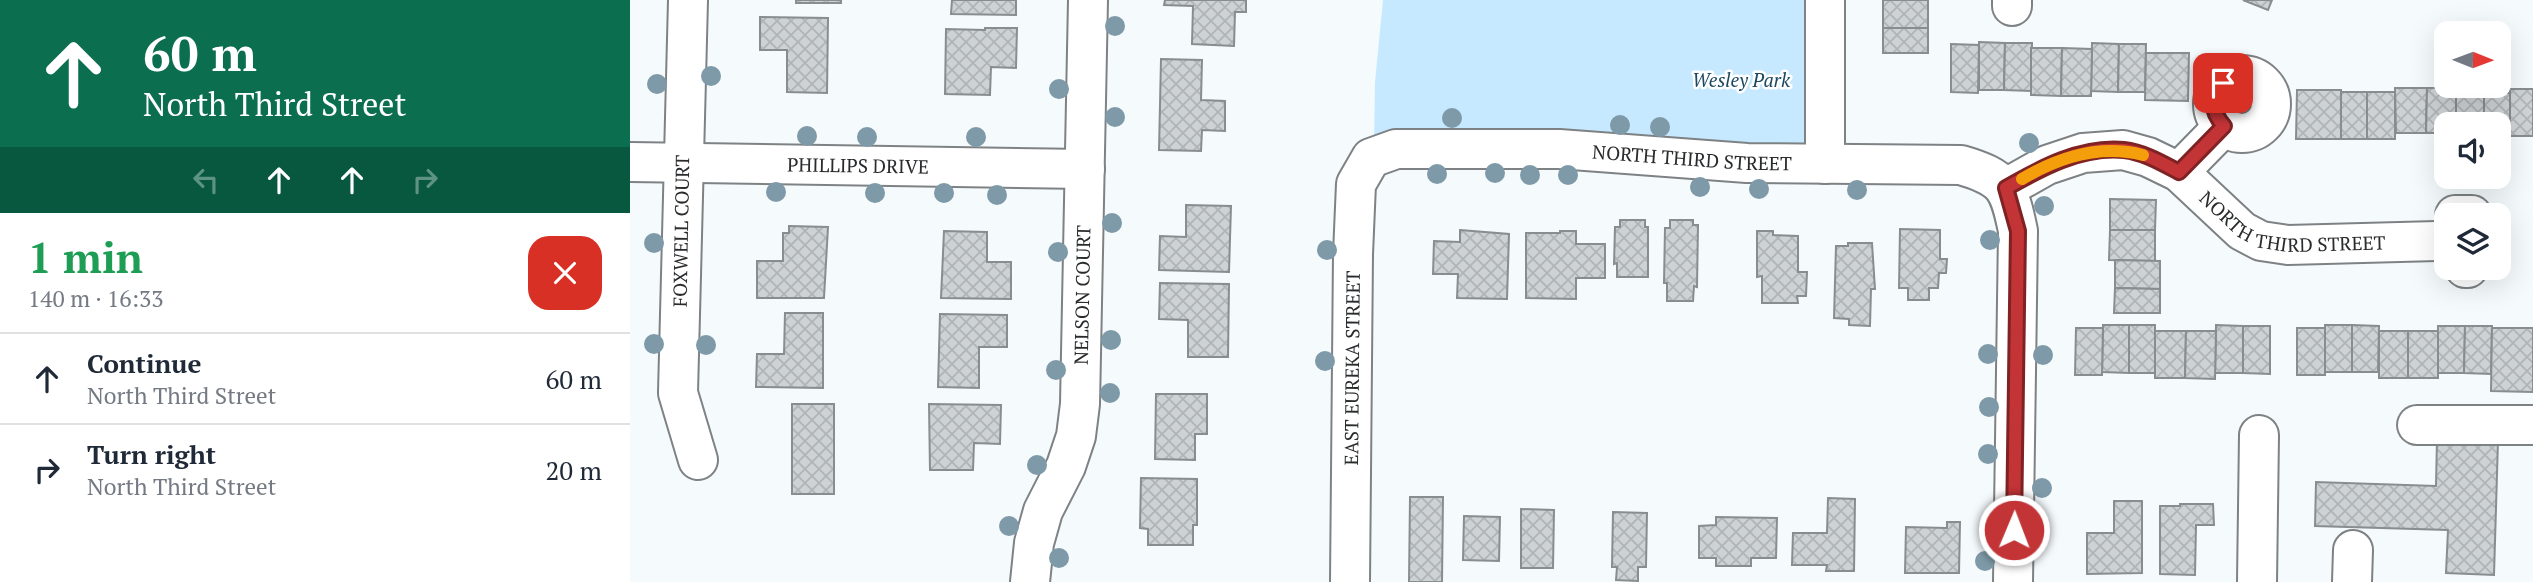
<!DOCTYPE html>
<html lang="en">
<head>
<meta charset="utf-8">
<style>
  body { margin:0; font-family:"PT Serif",serif; background:#f6f6f7; color:#1f2937; height:100vh; display:flex; flex-direction:column; font-size:26px; white-space:nowrap }
  * { box-sizing:border-box; margin:0 }
  p { font-size:23px; color:#747a83 }
  .icon { flex:none; width:38px; height:38px; fill:none; stroke:currentColor; stroke-width:2; stroke-linecap:round; stroke-linejoin:round }
  .map { position:relative; flex:1; overflow:hidden }
  .details { display:flex; flex-direction:column; background:#fff; width:630px }
  .details>* { flex:none }
  .guide { background:#0b6e4f; color:#fff; overflow:hidden }
  .needle { width:46px; rotate:91deg }
  .fabs { position:absolute; left:1804px; top:21px; display:grid; gap:14px }
  .fabs a { display:grid; place-items:center; width:77px; height:77px; border-radius:14px; background:#fff; box-shadow:0 7px 28px #0002; font-size:35px }
  .pin { position:absolute; display:grid; place-items:center; width:60px; height:60px; color:#fff; margin:-30px; border-radius:14px; box-shadow:0 4px 10px #0006 }
  .me { position:absolute; width:77px; margin:-38px; rotate:1deg; stroke-linejoin:round; filter:drop-shadow(0 0 5px #0008) }
  .turn { display:flex; align-items:center; gap:24px; height:147px; padding:0 28px; font-size:32px }
  .turn .icon { width:91px; height:91px; stroke-width:2.5 }
  .turn b { display:block; font-size:49px; line-height:60px }
  .lanes { display:flex; align-items:center; height:66px; padding:0 28px; background:#0003; justify-content:center; gap:35px; direction:ltr }
  .lanes .off { opacity:.35 }
  .round { display:grid; place-items:center; flex:none; width:74px; height:74px; border-radius:21px; background:#f6f6f7 }
  .headline { display:flex; align-items:center; justify-content:space-between; height:119px; padding:0 28px }
  h1 { font-size:42px; font-weight:700; line-height:52px; color:#1e9e55 }
  ul { padding:0; list-style:none }
  li { display:flex; align-items:center; gap:21px; height:91px; padding:0 28px; border-top:2px solid #e0e1e3 }
  li div { flex:1 }
  li b { display:block; font-size:26px }
  li em { font-style:normal }
  main { display:flex; flex:1; min-height:0 }
  .map>svg:first-child { display:block }
  .green { fill:#c6e9ff }
  .building { fill:url(#building-cross-hatch); stroke:#888d90; stroke-width:2 }
  .lines { fill:none; stroke-linecap:round; stroke-linejoin:round }
  .minor-casing { stroke:#7e8285; stroke-width:42 }
  .minor { stroke:#fff; stroke-width:38 }
  .tree { fill:#7e99a7 }
  .route-casing { stroke:#7f2224; stroke-width:18 }
  .route { stroke:#c33437; stroke-width:12 }
  .slow { stroke:#f59e0b; stroke-width:12 }
  .labels { text-anchor:middle; stroke-width:5; stroke-linejoin:round; paint-order:stroke }
  .park-label { font-size:19px; font-style:italic; fill:#1c4961; stroke:#fff }
  .street-label { font-size:19px; fill:#292b2d; stroke:#fff }
</style>
</head>
<body>
<main>
<section class="details">
<div class="guide">
<div class="turn"><svg class="icon" aria-label="ahead" viewBox="0 0 24 24"><path d="M12 20V5M6 11l6-6 6 6"/></svg><div><b>60 m</b>North Third Street</div></div>
<div class="lanes"><svg class="icon off" aria-label="left" viewBox="0 0 24 24"><path d="M17 20v-9H6M10 6l-5 5 5 5"/></svg><svg class="icon" aria-label="ahead" viewBox="0 0 24 24"><path d="M12 20V5M6 11l6-6 6 6"/></svg><svg class="icon" aria-label="ahead" viewBox="0 0 24 24"><path d="M12 20V5M6 11l6-6 6 6"/></svg><svg class="icon off" aria-label="right" viewBox="0 0 24 24"><path d="M7 20v-9h11M14 6l5 5-5 5"/></svg></div>
</div>
<div class="headline"><div><h1>1 min</h1><p>140 m · 16:33</p></div><a class="round" style="background:#d93025;color:#fff"><svg class="icon" aria-label="close" viewBox="0 0 24 24"><path d="M6 6l12 12M18 6L6 18"/></svg></a></div>
<ul>
<li><svg class="icon" aria-label="ahead" viewBox="0 0 24 24"><path d="M12 20V5M6 11l6-6 6 6"/></svg><div><b>Continue</b><p>North Third Street</p></div><em>60 m</em></li>
<li><svg class="icon" aria-label="right" viewBox="0 0 24 24"><path d="M7 20v-9h11M14 6l5 5-5 5"/></svg><div><b>Turn right</b><p>North Third Street</p></div><em>20 m</em></li>
</ul>
</section>
<div class="map">
<svg width="1903" height="582" viewBox="0 0 1903 582">
  <defs>
    <pattern id="building-cross-hatch" width="8" height="8" patternUnits="userSpaceOnUse" patternTransform="scale(1.75)"><rect width="8" height="8" fill="#cdd2d5"/><path d="M0 0l8 8M0 8l8-8" fill="none" stroke="#b0b4b7"/></pattern>
  </defs>
  <rect width="100%" height="100%" fill="#f5fafd"/>
  <polygon class="green" points="753,0 1190,0 1194,164 744,144 745,82"/>
  <g class="building">
    <rect x="166" y="0" width="45" height="3"/>
    <polygon points="322,0 386,0 386,15 321,14"/>
    <polygon points="535,0 616,0 616,12 605,12 604,46 562,44 563,6 534,5"/>
    <rect x="1253" y="0" width="45" height="28"/>
    <polygon points="1613,0 1642,0 1638,10"/>
    <polygon points="130,17 198,18 197,93 157,92 157,50 130,50"/>
    <polygon points="355,28 387,28 386,68 361,67 360,95 315,94 316,29 355,30"/>
    <rect x="1253" y="28" width="45" height="25"/>
    <polygon points="1349,42 1375,43 1374,90 1349,90"/>
    <polygon points="1375,43 1402,43 1401,91 1374,90"/>
    <polygon points="1462,43 1489,44 1488,92 1461,91"/>
    <polygon points="1321,44 1349,45 1348,93 1321,92"/>
    <polygon points="1489,44 1516,44 1515,92 1488,92"/>
    <polygon points="1401,48 1432,48 1431,96 1401,95"/>
    <polygon points="1432,48 1462,49 1461,96 1431,96"/>
    <polygon points="1516,53 1559,53 1558,101 1515,100"/>
    <polygon points="531,59 572,60 571,100 595,101 595,131 572,130 571,151 529,150"/>
    <polygon points="1765,88 1797,88 1796,133 1766,133"/>
    <polygon points="1797,88 1826,88 1826,124 1816,124 1816,133 1796,133"/>
    <rect x="1880" y="89" width="23" height="47"/>
    <polygon points="1667,90 1711,90 1711,139 1666,139"/>
    <rect x="1711" y="92" width="26" height="47"/>
    <rect x="1737" y="92" width="28" height="47"/>
    <polygon points="1826,92 1854,93 1854,124 1826,124"/>
    <polygon points="1854,93 1880,93 1880,140 1869,140 1869,124 1854,124"/>
    <polygon points="1480,199 1526,200 1525,230 1480,230"/>
    <polygon points="556,205 601,206 599,272 529,270 530,236 556,237"/>
    <polygon points="990,220 1015,220 1015,227 1018,227 1018,277 987,277 987,263 984,264 985,227 990,227"/>
    <polygon points="1040,220 1063,220 1063,225 1068,225 1067,287 1064,286 1063,301 1037,301 1037,283 1034,283 1035,228 1040,228"/>
    <polygon points="159,226 198,227 194,298 127,298 127,261 153,261 153,233 159,233"/>
    <polygon points="1270,229 1310,230 1310,259 1317,259 1316,273 1309,273 1308,288 1299,288 1299,300 1278,300 1278,288 1269,288"/>
    <polygon points="830,230 879,234 877,299 827,298 828,274 803,274 804,241 830,242"/>
    <polygon points="1480,230 1525,230 1525,261 1479,260"/>
    <polygon points="314,231 357,232 357,262 381,262 381,299 311,298"/>
    <polygon points="930,231 946,231 946,244 975,244 975,278 946,278 946,299 896,298 896,233 930,233"/>
    <polygon points="1127,231 1143,231 1143,235 1168,236 1168,272 1177,272 1176,296 1167,296 1168,303 1132,303 1132,276 1127,277"/>
    <polygon points="1218,243 1242,243 1245,289 1241,289 1240,326 1219,325 1219,319 1204,318 1206,246 1218,246"/>
    <polygon points="1485,260 1530,261 1530,289 1485,288"/>
    <polygon points="530,283 599,284 598,357 558,357 558,320 529,319"/>
    <polygon points="1485,288 1530,289 1530,313 1484,313"/>
    <polygon points="155,313 193,313 193,388 126,387 127,354 154,354"/>
    <polygon points="310,314 377,315 377,347 349,347 349,388 308,387"/>
    <polygon points="1473,325 1499,325 1499,373 1472,372"/>
    <rect x="1499" y="325" width="26" height="48"/>
    <polygon points="1586,325 1613,326 1613,373 1585,373"/>
    <rect x="1695" y="325" width="27" height="47"/>
    <polygon points="1722,325 1749,326 1748,372 1722,372"/>
    <polygon points="1613,326 1640,326 1640,374 1613,373"/>
    <polygon points="1808,326 1835,326 1834,373 1808,373"/>
    <polygon points="1835,326 1862,326 1861,374 1834,373"/>
    <polygon points="1446,328 1473,328 1472,375 1445,375"/>
    <rect x="1667" y="328" width="28" height="47"/>
    <polygon points="1862,328 1903,328 1903,392 1861,391"/>
    <polygon points="1525,331 1556,331 1555,378 1525,378"/>
    <polygon points="1556,331 1586,331 1585,379 1555,378"/>
    <rect x="1749" y="331" width="29" height="47"/>
    <rect x="1778" y="331" width="30" height="47"/>
    <polygon points="526,394 577,394 577,434 565,434 565,460 525,459"/>
    <rect x="162" y="404" width="42" height="90"/>
    <polygon points="299,404 371,405 370,444 344,443 343,470 300,470"/>
    <polygon points="1807,439 1868,441 1864,575 1816,573 1818,530 1685,526 1686,482 1806,486"/>
    <polygon points="511,478 567,479 567,525 563,525 563,545 518,545 518,529 510,528"/>
    <polygon points="780,497 813,497 812,582 779,582"/>
    <polygon points="1198,498 1225,499 1224,571 1196,571 1197,565 1162,565 1163,533 1197,533"/>
    <polygon points="1484,501 1512,501 1512,573 1457,574 1457,533 1484,533"/>
    <polygon points="1550,504 1583,504 1584,525 1566,525 1565,575 1530,574 1530,506 1550,506"/>
    <polygon points="891,509 924,510 923,568 891,568"/>
    <polygon points="983,512 1017,513 1016,567 1008,567 1008,581 986,580 987,567 982,567"/>
    <polygon points="834,516 870,517 869,561 833,560"/>
    <polygon points="1086,517 1147,518 1146,558 1121,558 1121,566 1086,566 1086,558 1069,558 1069,526 1086,525"/>
    <polygon points="1317,522 1330,522 1329,573 1275,573 1276,527 1317,528"/>
  </g>
  <g class="lines">
    <g class="minor-casing">
      <g id="minor">
        <polyline points="58,0 48,393 68,460"/>
        <polyline points="1382,6 1382,0"/>
        <circle cx="1612" cy="104" r="29"/>
        <path id="s1" d="M0,162L455,169"/>
        <polyline points="1195,164 1195,0"/>
        <polyline points="1549,172 1594,126"/>
        <path id="s2" d="M1376,188L1417,165L1453,153L1493,150L1518,157L1549,172L1612,231L1631,241L1658,245L1807,241"/>
        <polyline points="1825,215 1842,215"/>
        <polyline points="1835,268 1838,268"/>
        <polyline points="1787,425 1903,425"/>
        <path id="s3" d="M400,582L404,543L413,511L436,466L446,436L450,404L458,0"/>
        <path id="s4" d="M720,582L723,254L726,184L741,158L766,149H929L1117,163L1331,165C1375,178 1379,187 1388,231L1383,582"/>
        <polyline points="1627,582 1629,435"/>
        <polyline points="1722,582 1723,550"/>
      </g>
    </g>
    <use href="#minor" class="minor"/>
  </g>
  <g class="tree">
    <circle cx="485" cy="26" r="10"/>
    <circle cx="81" cy="76" r="10"/>
    <circle cx="27" cy="84" r="10"/>
    <circle cx="429" cy="89" r="10"/>
    <circle cx="485" cy="117" r="10"/>
    <circle cx="822" cy="118" r="10"/>
    <circle cx="990" cy="125" r="10"/>
    <circle cx="1030" cy="127" r="10"/>
    <circle cx="177" cy="136" r="10"/>
    <circle cx="237" cy="137" r="10"/>
    <circle cx="346" cy="137" r="10"/>
    <circle cx="1399" cy="143" r="10"/>
    <circle cx="865" cy="173" r="10"/>
    <circle cx="807" cy="174" r="10"/>
    <circle cx="900" cy="175" r="10"/>
    <circle cx="938" cy="175" r="10"/>
    <circle cx="1070" cy="187" r="10"/>
    <circle cx="1129" cy="189" r="10"/>
    <circle cx="1227" cy="190" r="10"/>
    <circle cx="146" cy="192" r="10"/>
    <circle cx="245" cy="193" r="10"/>
    <circle cx="314" cy="193" r="10"/>
    <circle cx="367" cy="195" r="10"/>
    <circle cx="1414" cy="206" r="10"/>
    <circle cx="482" cy="223" r="10"/>
    <circle cx="1360" cy="240" r="10"/>
    <circle cx="24" cy="243" r="10"/>
    <circle cx="697" cy="250" r="10"/>
    <circle cx="428" cy="252" r="10"/>
    <circle cx="481" cy="340" r="10"/>
    <circle cx="24" cy="344" r="10"/>
    <circle cx="76" cy="345" r="10"/>
    <circle cx="1358" cy="354" r="10"/>
    <circle cx="1413" cy="355" r="10"/>
    <circle cx="695" cy="361" r="10"/>
    <circle cx="426" cy="370" r="10"/>
    <circle cx="480" cy="393" r="10"/>
    <circle cx="1359" cy="407" r="10"/>
    <circle cx="1358" cy="454" r="10"/>
    <circle cx="407" cy="465" r="10"/>
    <circle cx="1412" cy="488" r="10"/>
    <circle cx="379" cy="526" r="10"/>
    <circle cx="429" cy="558" r="10"/>
    <circle cx="1355" cy="561" r="10"/>
  </g>
  <g class="lines">
    <g class="route-casing">
      <path id="route" d="M1384,530L1388,231L1376,188C1411,168 1451,146 1494,150C1513,152 1532,163 1549,172L1594,126C1581,112 1581,98 1593,83"/>
    </g>
    <use href="#route" class="route"/>
    <path class="slow" d="M1392,179C1429,157 1470,144 1513,155"/>
  </g>
  <g class="labels">
    <g class="park-label">
      <text x="1111" y="87">Wesley Park</text>
    </g>
    <g class="street-label">
      <text dy="7" stroke="none"><textPath href="#s4" startOffset="751">NORTH THIRD STREET</textPath></text>
      <text dy="7" stroke="none"><textPath href="#s1" startOffset="228">PHILLIPS DRIVE</textPath></text>
      <text dy="7" stroke="none"><textPath href="#s2" startOffset="318">NORTH THIRD STREET</textPath></text>
      <text transform="translate(51 231) rotate(-89)" y="7">FOXWELL COURT</text>
      <text dy="7" stroke="none"><textPath href="#s3" startOffset="296">NELSON COURT</textPath></text>
      <text dy="7" stroke="none"><textPath href="#s4" startOffset="214">EAST EUREKA STREET</textPath></text>
    </g>
  </g>
</svg>
<div class="fabs">
<a><svg class="needle" viewBox="-14 -14 28 28"><path d="M0-13l5 13h-10z" fill="#e53935"/><path d="M0 13l5-13h-10z" fill="#747a83"/></svg></a>
<a><svg class="icon" aria-label="sound" viewBox="0 0 24 24"><path d="M4 9h4l5-4v14l-5-4H4zM17 9q2 3 0 6"/></svg></a>
<a><svg class="icon" aria-label="layers" viewBox="0 0 24 24"><path d="M12 4l9 5-9 5-9-5zM3 14l9 5 9-5"/></svg></a>
</div>
<div class="pin" style="left:1593px;top:83px;background:#d93025"><svg class="icon" aria-label="arrive" viewBox="0 0 24 24"><path d="M6 21V4h12l-3 4 3 4H6"/></svg></div>
<svg class="me" style="left:1384px;top:530px" viewBox="-20 -20 40 40"><circle r="17" fill="#c33437" stroke="#fff" stroke-width="3"/><path d="M0-11L8 9 0 5-8 9z" fill="#fff"/></svg>
</div>
</main>
</body>
</html>
